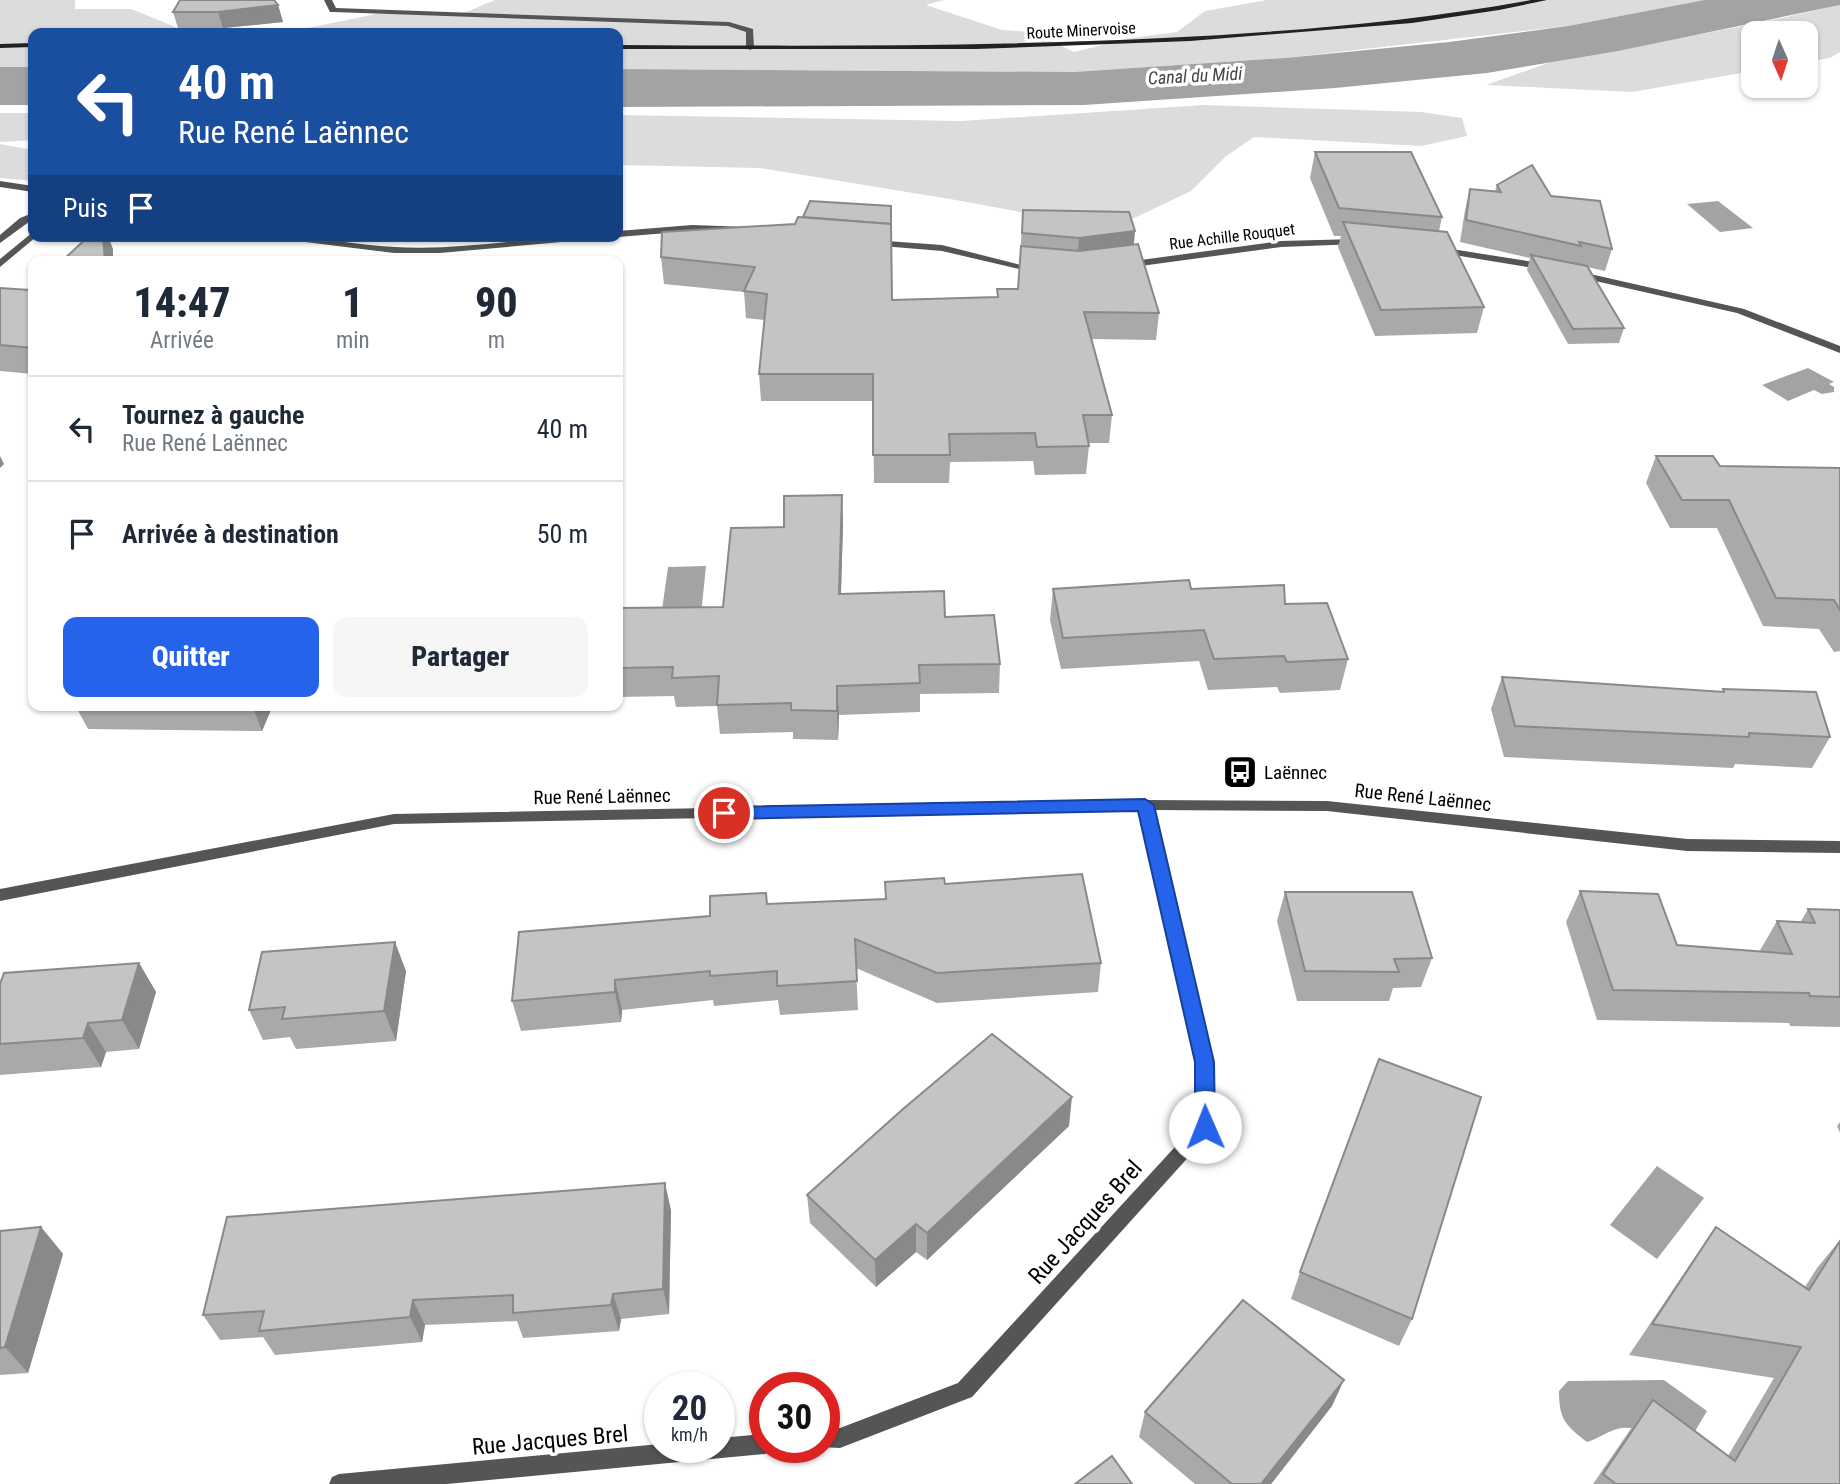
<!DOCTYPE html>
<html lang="fr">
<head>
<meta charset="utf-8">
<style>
  body { margin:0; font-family:"Roboto Condensed",sans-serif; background:#f6f6f7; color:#1f2937; height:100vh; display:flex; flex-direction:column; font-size:26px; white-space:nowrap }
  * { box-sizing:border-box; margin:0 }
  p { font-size:23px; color:#747a83 }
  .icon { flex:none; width:38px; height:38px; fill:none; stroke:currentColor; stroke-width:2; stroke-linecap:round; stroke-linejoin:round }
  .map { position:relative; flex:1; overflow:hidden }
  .sheet { position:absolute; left:28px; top:256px; width:595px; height:455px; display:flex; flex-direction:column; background:#fff; border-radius:14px; box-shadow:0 2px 5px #0004 }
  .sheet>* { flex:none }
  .top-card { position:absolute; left:28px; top:28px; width:595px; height:214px; border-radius:14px; box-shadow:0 2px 5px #0004; background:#1a4fa0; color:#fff; overflow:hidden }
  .needle { width:46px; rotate:177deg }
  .buttons { position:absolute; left:1741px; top:21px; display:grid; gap:14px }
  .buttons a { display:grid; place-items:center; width:77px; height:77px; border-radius:14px; background:#fff; box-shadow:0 2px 5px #0004; font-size:35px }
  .speed { position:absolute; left:644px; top:1372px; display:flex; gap:14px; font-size:35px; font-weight:700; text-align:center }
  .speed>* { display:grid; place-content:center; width:91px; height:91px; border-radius:50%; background:#fff; box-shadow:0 2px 5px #0004; line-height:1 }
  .speed small { font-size:18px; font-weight:400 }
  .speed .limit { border:10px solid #d22; background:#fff; color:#111 }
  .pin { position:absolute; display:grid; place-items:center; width:60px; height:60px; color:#fff; margin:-30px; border:4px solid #fff; border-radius:50%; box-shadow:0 2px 7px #0007 }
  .me { position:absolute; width:77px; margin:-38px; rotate:359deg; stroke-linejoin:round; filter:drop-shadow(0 0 5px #0008) }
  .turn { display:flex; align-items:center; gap:24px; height:147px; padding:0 35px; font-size:32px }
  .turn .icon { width:91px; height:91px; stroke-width:2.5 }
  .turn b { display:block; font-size:49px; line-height:60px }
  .then { display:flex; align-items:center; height:66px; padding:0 35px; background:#0003; gap:14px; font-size:26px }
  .eta { display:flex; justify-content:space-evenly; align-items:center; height:119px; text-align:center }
  .eta b { font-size:42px; font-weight:800; line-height:49px }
  .action { display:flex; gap:14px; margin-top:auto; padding:14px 35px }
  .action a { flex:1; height:80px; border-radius:14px; background:#2563eb; color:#fff; font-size:28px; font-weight:800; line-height:80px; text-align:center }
  .action a+a { background:#f6f6f7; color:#1f2937 }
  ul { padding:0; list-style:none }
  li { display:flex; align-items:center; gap:21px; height:105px; padding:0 35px; border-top:2px solid #e0e1e3 }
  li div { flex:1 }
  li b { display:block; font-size:26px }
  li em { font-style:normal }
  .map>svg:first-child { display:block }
  .green { fill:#dcdcdc }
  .water { fill:#a3a3a3 }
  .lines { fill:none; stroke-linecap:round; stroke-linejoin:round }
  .service { fill:#555; fill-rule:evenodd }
  .minor { fill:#555; fill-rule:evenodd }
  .secondary { fill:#222; fill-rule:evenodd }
  .wall { fill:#a9a9a9 }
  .shaded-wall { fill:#898989 }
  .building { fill:#c4c4c4; stroke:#898989; stroke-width:2 }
  .route { fill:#2563eb; stroke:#184099; stroke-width:2 }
  .labels { text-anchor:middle; stroke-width:7; stroke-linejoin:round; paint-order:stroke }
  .far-street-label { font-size:16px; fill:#000; stroke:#fff }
  .far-water-label { font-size:18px; font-style:italic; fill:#444; stroke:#fff }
  .poi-label { font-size:19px; fill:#000; stroke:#fff; text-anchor:start }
  .street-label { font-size:19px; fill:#000; stroke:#fff }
  .near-street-label { font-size:23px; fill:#000; stroke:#fff }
</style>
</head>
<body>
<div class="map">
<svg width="1840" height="1484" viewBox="0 0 1840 1484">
  <rect width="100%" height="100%" fill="#fff"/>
  <g class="green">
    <polygon points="0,0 75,0 75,9 131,9 178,28 179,33 33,33 33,67 0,67"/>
    <polygon points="495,0 944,0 926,5 1002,30 1033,32 1074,52 1131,38 1177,32 1205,11 1267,0 1704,0 1568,26 1285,58 1072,72 618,69 618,33 314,33 308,28 376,14 464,13"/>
    <polygon points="1840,5 1840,52 1830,58 1806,62 1806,33 1754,33 1753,71 1632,92 1486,85 1551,62 1749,25"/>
    <polygon points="1204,105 1421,112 1462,118 1467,136 1421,146 1254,137 1225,157 1191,191 1111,229 956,200 760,168 618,165 618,115 961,121"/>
    <polygon points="0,113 33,113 33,140 0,142"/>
    <polygon points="0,144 33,150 33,181 0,178"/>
  </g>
  <g class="water">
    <polygon points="1704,0 1840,0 1840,5 1618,51 1487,73 1335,88 1084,105 618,107 618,69 1073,72 1285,58 1449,42 1568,26"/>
    <rect x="0" y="67" width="33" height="38"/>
    <polygon points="1718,201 1753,228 1720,232 1687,204"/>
    <polygon points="1808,368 1834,382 1829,384 1834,387 1834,392 1822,394 1814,390 1788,401 1762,385"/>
    <polygon points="706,566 701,615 661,617 668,567"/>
    <polygon points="1657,1166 1704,1198 1657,1259 1610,1225"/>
    <path d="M1664,1380L1707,1411L1684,1450C1666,1442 1643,1425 1622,1428C1611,1429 1598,1439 1587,1442C1565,1425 1559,1419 1559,1391L1568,1381Z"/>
  </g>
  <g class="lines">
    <g class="service">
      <polygon points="324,0 332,0 336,8 729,22 753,29 754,48 750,50 746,48 746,32 728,26 333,12 330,12"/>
      <polygon points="0,181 33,186 33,192 0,187"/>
      <polygon points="33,213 33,219 0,243 0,235 20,218"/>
      <polygon points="33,232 33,236 36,237 0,267 0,259"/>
    </g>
    <g class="minor">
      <polygon points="692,225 749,227 754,230 749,233 692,231 618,237 615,236 618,236 618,231"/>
      <path d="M276,236C316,236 355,245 395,247C463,251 531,236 600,236L595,239L440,253H394L281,239Z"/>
      <polygon points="1356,239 1359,240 1359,244 1281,247 1126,268 1121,265 1126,262 1281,241"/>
      <polygon points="873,240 942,245 1041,270 1036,273 942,251 870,245 868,243"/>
      <polygon points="1439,247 1546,264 1551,267 1546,270 1436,252 1434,250"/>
      <polygon points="1577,271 1744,309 1840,346 1840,353 1737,313 1573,276 1572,274"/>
      <polygon points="1145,800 1327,801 1687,839 1840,841 1840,853 1687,851 1327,811 1154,810 1212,1062 1214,1127 1211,1132 972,1397 840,1448 820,1447 824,1447 824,1429 840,1428 958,1383 1196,1124 1196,1062 1139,810 394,824 0,901 0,889 394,814"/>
      <polygon points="765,1434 765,1447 774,1447 772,1451 765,1454 447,1484 329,1484 332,1477 339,1474 660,1444 660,1447 719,1447 719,1438"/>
    </g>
    <g class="secondary">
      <path d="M1531,0H1547L1499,10L1412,23L1190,41L976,49H618V45C800,46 981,47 1163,38C1286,32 1409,22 1531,0Z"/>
      <polygon points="33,43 33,47 0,48 0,44"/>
    </g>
  </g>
  <g class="wall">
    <polygon points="278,5 283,22 223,28 178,28 173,12"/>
    <polygon points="1315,152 1442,217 1439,231 1484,307 1477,333 1375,336 1338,247 1341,236 1334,236 1310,178"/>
    <polygon points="1497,185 1551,196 1612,249 1605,271 1587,267 1624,328 1619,343 1568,344 1527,270 1530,258 1460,242 1465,210 1470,189 1495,191"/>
    <polygon points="1023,210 1135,231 1134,244 1159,313 1156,340 1091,339 1112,415 1109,443 1088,443 1089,446 1086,474 1035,475 1033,461 950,462 949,483 874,483 873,401 761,401 759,374 765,320 746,318 744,292 664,284 661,257 662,232 892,300 997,297 997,289 1018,289"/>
    <polygon points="33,287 33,374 0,371 0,288 30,290"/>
    <polygon points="1656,456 1720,466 1840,468 1840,651 1834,652 1819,629 1763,626 1717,528 1670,528 1646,483"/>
    <polygon points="842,495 843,524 841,594 945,617 1000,664 999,693 920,694 920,712 839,715 838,740 793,739 793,732 720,734 717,706 676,707 674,696 618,697 618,608 723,607 784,527"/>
    <polygon points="1053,589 1191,589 1285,604 1348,659 1340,690 1280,693 1277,687 1208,690 1199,661 1061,669 1050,620"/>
    <polygon points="1502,677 1722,692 1723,689 1830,737 1812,768 1735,764 1733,768 1504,757 1491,709"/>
    <polygon points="75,705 273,705 262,731 88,729"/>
    <polygon points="885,882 945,884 1101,963 1098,992 937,1003 856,968 858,1010 780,1015 778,1000 714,1006 713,1000 622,1010 621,1022 521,1031 512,1001 766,893 767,904 885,899"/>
    <polygon points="1580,891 1677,945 1759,952 1777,921 1800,923 1808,909 1840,910 1840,1027 1790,1026 1789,1023 1597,1020 1566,922"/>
    <polygon points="1285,892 1432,958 1421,987 1393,988 1389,1001 1297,1001 1277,921"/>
    <polygon points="139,963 156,992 139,1049 106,1052 101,1067 0,1075 0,984"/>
    <polygon points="406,971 396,1041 296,1049 290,1037 263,1040 249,1010"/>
    <polygon points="1840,1122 1840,1133 1837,1126"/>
    <polygon points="1069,1126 927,1260 916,1252 876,1287 810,1223 807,1195"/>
    <polygon points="671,1210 669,1314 621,1319 619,1331 523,1338 517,1321 425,1325 422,1342 275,1355 263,1337 220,1340 203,1315"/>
    <polygon points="41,1227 63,1254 28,1373 0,1375 0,1231"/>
    <polygon points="1716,1227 1805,1287 1817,1268 1840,1240 1840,1484 1593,1484 1630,1430 1653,1400 1728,1456 1774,1378 1629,1355 1693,1260"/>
    <polygon points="1300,1272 1412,1319 1399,1346 1291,1299"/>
    <polygon points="1332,1406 1271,1484 1195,1484 1139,1437 1145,1412"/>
  </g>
  <g class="shaded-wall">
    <polygon points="278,5 283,22 223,28 218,12"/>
    <polygon points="1135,231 1132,259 1077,266 1079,238"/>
    <polygon points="103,236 108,236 113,249 113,261 105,261"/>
    <polygon points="0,456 4,464 0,468"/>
    <polygon points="842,495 843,524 840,623 839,594"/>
    <polygon points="837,686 839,715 838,740 837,711"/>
    <polygon points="252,705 273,705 262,731"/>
    <polygon points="395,942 406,971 396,1041 384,1011"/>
    <polygon points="139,963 156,992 139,1049 122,1020"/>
    <polygon points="615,980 622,1010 621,1022 615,992"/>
    <polygon points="88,1023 106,1052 101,1067 83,1038"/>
    <polygon points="1072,1097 1069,1126 927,1260 927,1233"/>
    <polygon points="665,1183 671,1210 669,1314 663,1289"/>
    <polygon points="916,1224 916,1252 876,1287 875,1260"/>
    <polygon points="41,1227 63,1254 28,1373 5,1347"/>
    <polygon points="613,1294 621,1319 619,1331 611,1305"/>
    <polygon points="413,1300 425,1325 422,1342 410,1317"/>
    <polygon points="1344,1380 1332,1406 1271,1484 1261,1484"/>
  </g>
  <g class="building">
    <polygon points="180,0 274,0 278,5 218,12 173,12"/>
    <polygon points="1315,152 1411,152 1442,217 1339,208"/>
    <polygon points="1532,165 1551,196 1600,201 1612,249 1579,242 1581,246 1466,220 1470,189 1501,192 1497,185"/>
    <polygon points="810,201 891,206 891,224 803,217"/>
    <polygon points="1023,210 1129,212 1135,231 1079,238 1022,233"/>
    <polygon points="798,217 891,224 892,300 998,297 997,289 1018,289 1021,246 1079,251 1138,244 1159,313 1084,312 1112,415 1083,415 1089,446 1037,447 1035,433 949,434 950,455 873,455 873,374 759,374 767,294 744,291 755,267 661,257 662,232 795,224"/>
    <polygon points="1343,222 1447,232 1484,307 1381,310"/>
    <polygon points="89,236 103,236 105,261 62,261"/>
    <polygon points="1531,255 1587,266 1624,328 1573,329"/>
    <polygon points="33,287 33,348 0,345 0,288 30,290"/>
    <polygon points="1656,456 1713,456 1720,466 1840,468 1840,610 1834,600 1776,598 1729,500 1682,500"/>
    <polygon points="842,495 839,594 944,591 945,617 994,615 1000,664 919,665 920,683 837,686 837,711 791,710 791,703 717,705 719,676 672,678 673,667 618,668 618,608 723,607 731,528 784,527 784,496"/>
    <polygon points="1189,580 1191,589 1284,585 1285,604 1327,603 1348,659 1287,662 1284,656 1214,659 1204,630 1063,638 1053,589"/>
    <polygon points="1502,677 1724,692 1723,689 1816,692 1830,737 1749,733 1749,737 1515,726"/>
    <polygon points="1082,874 1101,963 937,973 855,939 857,981 777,986 777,971 710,976 710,971 615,980 615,992 512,1001 519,932 710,916 710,896 766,893 767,904 886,899 885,882 944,878 945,884"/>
    <polygon points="1580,891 1658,894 1677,945 1792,954 1777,921 1815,923 1808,909 1840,910 1840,997 1810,996 1809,993 1613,990"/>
    <polygon points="1285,892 1412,892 1432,958 1394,959 1399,972 1305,971"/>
    <polygon points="395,942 384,1011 282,1019 285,1007 249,1010 262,952"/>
    <polygon points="139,963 122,1020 88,1023 83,1038 0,1044 0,984 4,973"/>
    <polygon points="992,1034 1072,1097 927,1233 916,1224 875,1260 807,1195 903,1109"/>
    <polygon points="1379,1059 1481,1097 1412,1319 1300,1272"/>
    <polygon points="665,1183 663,1289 613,1294 611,1305 513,1313 513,1295 413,1300 410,1317 259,1331 264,1311 203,1315 227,1217"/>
    <polygon points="41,1227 5,1347 0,1348 0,1231"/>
    <polygon points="1716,1227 1809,1290 1840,1241 1840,1484 1616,1484 1603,1474 1653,1400 1735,1461 1801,1347 1652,1324"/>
    <polygon points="1243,1300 1344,1380 1261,1484 1232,1484 1145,1412"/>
    <polygon points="1112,1456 1132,1484 1075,1484"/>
  </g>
  <polygon class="route" points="1145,799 1154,805 1214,1062 1215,1127 1212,1133 1205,1136 1198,1133 1195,1127 1195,1062 1138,811 724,819 716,813 724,807"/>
  <defs>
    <g id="bus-square" transform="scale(1.75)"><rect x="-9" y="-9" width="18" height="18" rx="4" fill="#000" stroke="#fff"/><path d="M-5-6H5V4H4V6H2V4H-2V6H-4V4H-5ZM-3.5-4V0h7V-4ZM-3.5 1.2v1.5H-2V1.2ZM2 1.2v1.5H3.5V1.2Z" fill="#fff"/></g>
  </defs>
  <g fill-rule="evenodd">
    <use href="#bus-square" x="1240" y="772"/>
  </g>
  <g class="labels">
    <g class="far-street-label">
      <text transform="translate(1081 30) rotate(-3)" y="6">Route Minervoise</text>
      <text transform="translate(1232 236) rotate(-7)" y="6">Rue Achille Rouquet</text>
    </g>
    <g class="far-water-label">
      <text transform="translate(1195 76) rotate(-3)" y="6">Canal du Midi</text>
    </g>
    <g class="poi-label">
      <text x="1264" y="779">Laënnec</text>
    </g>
    <g class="street-label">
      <text transform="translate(602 796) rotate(-1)" y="7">Rue René Laënnec</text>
      <text transform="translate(1423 797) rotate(6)" y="7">Rue René Laënnec</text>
    </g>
    <g class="near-street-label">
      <text transform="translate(1085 1222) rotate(-48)" y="8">Rue Jacques Brel</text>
      <text transform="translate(550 1440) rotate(-5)" y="8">Rue Jacques Brel</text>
    </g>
  </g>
</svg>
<div class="buttons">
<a><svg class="needle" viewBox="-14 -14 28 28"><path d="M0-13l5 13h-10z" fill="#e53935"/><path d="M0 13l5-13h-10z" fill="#747a83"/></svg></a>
</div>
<div class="speed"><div>20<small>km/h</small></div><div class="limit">30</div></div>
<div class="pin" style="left:724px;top:813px;background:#d93025"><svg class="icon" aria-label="arrive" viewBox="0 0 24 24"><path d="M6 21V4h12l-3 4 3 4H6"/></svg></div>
<svg class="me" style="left:1205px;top:1127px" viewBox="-20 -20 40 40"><circle r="19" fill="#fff"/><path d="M0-13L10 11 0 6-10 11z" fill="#2563eb"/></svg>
<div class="top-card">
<div class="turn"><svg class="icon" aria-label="left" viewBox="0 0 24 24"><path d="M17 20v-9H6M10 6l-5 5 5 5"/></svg><div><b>40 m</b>Rue René Laënnec</div></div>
<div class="then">Puis<svg class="icon" aria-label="arrive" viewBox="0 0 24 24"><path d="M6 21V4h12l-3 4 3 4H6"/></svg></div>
</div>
<section class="sheet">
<div class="eta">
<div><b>14:47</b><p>Arrivée</p></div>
<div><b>1</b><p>min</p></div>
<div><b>90</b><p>m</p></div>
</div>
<ul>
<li><svg class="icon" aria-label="left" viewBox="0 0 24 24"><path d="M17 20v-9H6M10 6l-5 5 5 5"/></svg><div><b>Tournez à gauche</b><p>Rue René Laënnec</p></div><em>40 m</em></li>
<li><svg class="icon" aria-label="arrive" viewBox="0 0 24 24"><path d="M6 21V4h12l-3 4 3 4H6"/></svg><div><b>Arrivée à destination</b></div><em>50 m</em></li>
</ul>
<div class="action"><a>Quitter</a><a>Partager</a></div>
</section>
</div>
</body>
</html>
